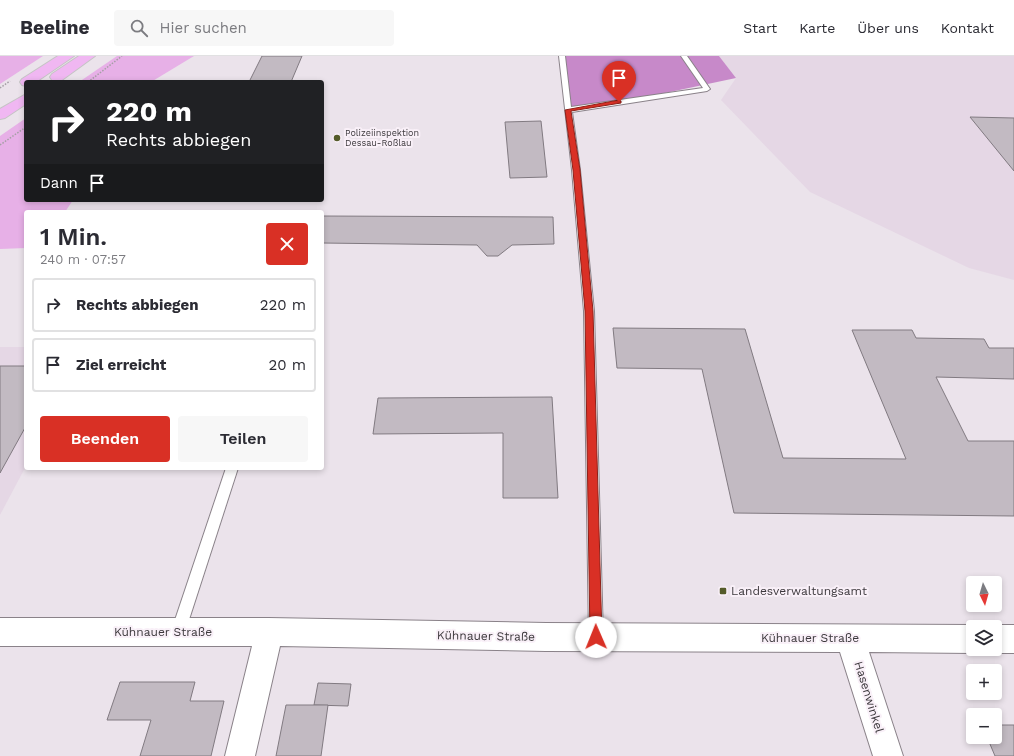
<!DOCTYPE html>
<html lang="de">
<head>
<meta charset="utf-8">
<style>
  body { margin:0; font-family:"Work Sans",sans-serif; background:#f7f7f7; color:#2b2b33; height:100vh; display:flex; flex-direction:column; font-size:15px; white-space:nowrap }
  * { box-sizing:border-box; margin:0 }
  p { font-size:13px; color:#7c7c81 }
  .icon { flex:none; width:22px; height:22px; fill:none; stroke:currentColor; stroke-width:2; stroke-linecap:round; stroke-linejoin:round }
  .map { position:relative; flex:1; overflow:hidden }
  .details { position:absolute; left:24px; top:154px; width:300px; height:260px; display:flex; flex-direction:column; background:#fff; border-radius:4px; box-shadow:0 2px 6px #0003 }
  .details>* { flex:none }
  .banner { position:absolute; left:24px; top:24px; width:300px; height:122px; border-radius:4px; box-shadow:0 2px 6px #0003; background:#202124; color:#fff; overflow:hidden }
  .needle { width:26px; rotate:175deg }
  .controls { position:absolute; left:966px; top:520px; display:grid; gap:8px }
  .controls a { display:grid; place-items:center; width:36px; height:36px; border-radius:4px; background:#fff; box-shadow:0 2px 6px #0003; font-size:20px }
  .pin { position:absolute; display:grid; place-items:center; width:34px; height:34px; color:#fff; margin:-41px -17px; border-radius:50% 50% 50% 0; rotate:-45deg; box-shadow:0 0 4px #0007 }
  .pin .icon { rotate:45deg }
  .me { position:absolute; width:44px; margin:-22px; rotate:359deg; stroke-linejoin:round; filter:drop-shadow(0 0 3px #0008) }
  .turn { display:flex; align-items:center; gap:14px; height:84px; padding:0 16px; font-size:18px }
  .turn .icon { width:52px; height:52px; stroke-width:2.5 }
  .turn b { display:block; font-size:28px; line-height:34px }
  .then { display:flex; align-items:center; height:38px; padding:0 16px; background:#0003; gap:8px; font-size:15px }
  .round { display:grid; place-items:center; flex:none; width:42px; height:42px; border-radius:4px; background:#f7f7f7 }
  .headline { display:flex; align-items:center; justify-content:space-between; height:68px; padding:0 16px }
  h1 { font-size:24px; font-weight:600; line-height:30px }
  .button { display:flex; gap:8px; margin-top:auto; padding:8px 16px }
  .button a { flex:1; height:46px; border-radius:4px; background:#d93025; color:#fff; font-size:16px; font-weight:600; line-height:46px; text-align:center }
  .button a+a { background:#f7f7f7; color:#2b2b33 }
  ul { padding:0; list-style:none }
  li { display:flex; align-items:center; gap:12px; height:54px; margin:0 8px 6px; padding:0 8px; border:2px solid #e1e1e2; border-radius:4px }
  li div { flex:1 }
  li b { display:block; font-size:15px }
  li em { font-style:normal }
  header { display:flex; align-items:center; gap:24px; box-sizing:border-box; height:56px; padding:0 20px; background:#fff; border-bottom:1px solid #e1e1e2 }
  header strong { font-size:19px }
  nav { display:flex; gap:22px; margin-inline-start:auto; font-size:14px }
  .search { width:280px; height:36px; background:#f7f7f7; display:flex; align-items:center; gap:10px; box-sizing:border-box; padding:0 14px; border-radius:4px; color:#7c7c81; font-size:15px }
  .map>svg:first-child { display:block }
  .built { fill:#e5d7e5 }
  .green { fill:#e7b0e7 }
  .forest { fill:#c789c9 }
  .building { fill:#c2bac2; stroke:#817a81 }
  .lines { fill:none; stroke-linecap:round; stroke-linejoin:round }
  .service-casing { stroke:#8a8289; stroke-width:2 }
  .minor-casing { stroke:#8a8289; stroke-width:2 }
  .primary-casing { stroke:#c5c4c5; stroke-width:2 }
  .path { stroke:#a59fa5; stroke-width:1.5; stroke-dasharray:1.5 1.5; stroke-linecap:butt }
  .service { fill:#fff; fill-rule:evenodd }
  .minor { fill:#fff; fill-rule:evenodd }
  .primary { fill:#f0b7f2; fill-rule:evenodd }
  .route { fill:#d93025; stroke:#8d1f18 }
  .poi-dot { fill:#545b29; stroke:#f9f0f8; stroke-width:1.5 }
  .labels { text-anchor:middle; stroke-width:4; stroke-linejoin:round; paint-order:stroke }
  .far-poi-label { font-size:9px; fill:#3d393d; stroke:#f9f0f8; text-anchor:start }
  .near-poi-label { font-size:12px; fill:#3d393d; stroke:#f9f0f8; text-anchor:start }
  .near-street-label { font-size:12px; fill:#3d393d; stroke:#f9f0f8 }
</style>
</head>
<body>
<header>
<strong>Beeline</strong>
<div class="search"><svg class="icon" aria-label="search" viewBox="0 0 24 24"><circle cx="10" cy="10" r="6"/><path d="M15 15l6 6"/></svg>Hier suchen</div>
<nav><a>Start</a><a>Karte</a><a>Über uns</a><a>Kontakt</a></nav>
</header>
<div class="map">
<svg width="1014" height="700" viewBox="0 0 1014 700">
  <rect width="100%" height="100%" fill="#ebe3eb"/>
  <g class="built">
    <polygon points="719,0 1014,0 1014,224 969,212 810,136 721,44 736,22"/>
    <polygon points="0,291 26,291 26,410 0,459"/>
  </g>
  <g class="green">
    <polygon points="0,0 43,0 0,28"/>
    <polygon points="117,0 194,0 151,26 79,26"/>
    <polygon points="26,62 26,144 73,144 65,156 26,156 26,192 0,193 0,80"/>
  </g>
  <polygon class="forest" points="563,0 719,0 736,22 632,44 568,54"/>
  <g class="building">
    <polygon points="262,0 302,0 291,26 249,26"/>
    <polygon points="970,61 1014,62 1014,115"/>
    <polygon points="541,65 547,121 510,122 505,66"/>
    <polygon points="322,160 553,161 554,188 512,189 498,200 487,200 477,189 322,187"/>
    <polygon points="613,272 745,273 783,402 906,403 852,274 912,274 916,282 984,283 989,292 1014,292 1014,323 936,321 968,385 1014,385 1014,460 734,457 702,313 617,312"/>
    <polygon points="0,310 26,310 26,370 0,417"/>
    <polygon points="552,341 558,442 503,442 503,377 373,378 378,342"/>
    <polygon points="120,626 195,626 190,645 224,645 211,700 140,700 151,664 107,664"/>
    <polygon points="318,627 351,628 348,650 314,649"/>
    <polygon points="286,649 328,649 321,700 276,700"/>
    <polygon points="995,669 1014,669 1014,700 995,700 987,681 995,681"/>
  </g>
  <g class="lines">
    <g class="service-casing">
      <g id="service">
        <polygon points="559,0 565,0 571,51 703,32 681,0 687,0 710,33 707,35 572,56 580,114 594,255 603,581 601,586 596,588 591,586 589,581 584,255 572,114"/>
        <polygon points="226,412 238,412 185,576 183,581 178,583 173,581 171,576"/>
      </g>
    </g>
    <g class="minor-casing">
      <g id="minor">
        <polygon points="0,562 269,562 546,567 973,569 978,571 973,571 973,593 983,593 973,597 869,596 903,700 873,700 840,596 546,595 280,590 255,700 225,700 252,590 0,590"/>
        <polygon points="995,569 1014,569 1014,597 995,597 985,593 995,593 995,571 990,571"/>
      </g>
    </g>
    <g class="primary-casing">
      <g id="primary">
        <polygon points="58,0 74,0 36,26 26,26 26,30 22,29 20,26 22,23"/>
        <polygon points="79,0 95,0 62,24 52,24 50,21 52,18"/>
        <polygon points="26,38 26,48 5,62 0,63 0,53"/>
      </g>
    </g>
    <g class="path">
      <polyline points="88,26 122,0"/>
      <polyline points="0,32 10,25"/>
      <polyline points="0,89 26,71"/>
    </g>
    <use href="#service" class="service"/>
    <use href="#minor" class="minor"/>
    <use href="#primary" class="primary"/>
  </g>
  <polygon class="route" points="619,44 621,45 621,47 571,55 580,114 593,255 602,581 600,585 596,587 592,585 590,581 585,255 573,114 565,54"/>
  <g class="poi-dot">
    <circle cx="337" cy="82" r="4"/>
    <rect x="719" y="531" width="8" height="8" rx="2"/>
  </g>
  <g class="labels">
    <g class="far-poi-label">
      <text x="345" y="80">Polizeiinspektion<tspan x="345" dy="10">Dessau-Roßlau</tspan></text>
    </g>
    <g class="near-poi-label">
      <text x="731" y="539">Landesverwaltungsamt</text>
    </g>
    <g class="near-street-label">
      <text x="163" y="580">Kühnauer Straße</text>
      <text transform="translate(486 580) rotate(1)" y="4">Kühnauer Straße</text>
      <text x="810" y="586">Kühnauer Straße</text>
      <text transform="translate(869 641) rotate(73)" y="4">Hasenwinkel</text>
    </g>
  </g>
</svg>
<div class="controls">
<a><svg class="needle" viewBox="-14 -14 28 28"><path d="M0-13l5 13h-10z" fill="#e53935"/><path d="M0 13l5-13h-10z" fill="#7c7c81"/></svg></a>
<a><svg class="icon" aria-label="layers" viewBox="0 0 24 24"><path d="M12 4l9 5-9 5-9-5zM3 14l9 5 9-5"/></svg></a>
<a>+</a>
<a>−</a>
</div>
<div class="pin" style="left:619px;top:46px;background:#d93025"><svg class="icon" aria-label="arrive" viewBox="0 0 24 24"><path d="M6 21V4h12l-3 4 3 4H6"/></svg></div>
<svg class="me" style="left:596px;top:581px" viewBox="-20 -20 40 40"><circle r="19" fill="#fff"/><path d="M0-13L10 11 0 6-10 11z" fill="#d93025"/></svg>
<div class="banner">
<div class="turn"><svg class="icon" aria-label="right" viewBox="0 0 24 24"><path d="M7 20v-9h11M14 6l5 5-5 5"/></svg><div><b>220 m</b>Rechts abbiegen</div></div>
<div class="then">Dann<svg class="icon" aria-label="arrive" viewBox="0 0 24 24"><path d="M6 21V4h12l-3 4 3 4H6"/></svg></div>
</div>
<section class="details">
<div class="headline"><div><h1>1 Min.</h1><p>240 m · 07:57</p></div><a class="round" style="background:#d93025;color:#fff"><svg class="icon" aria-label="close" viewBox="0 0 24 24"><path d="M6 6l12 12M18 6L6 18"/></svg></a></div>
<ul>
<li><svg class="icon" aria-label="right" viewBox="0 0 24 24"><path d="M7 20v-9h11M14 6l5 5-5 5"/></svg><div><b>Rechts abbiegen</b></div><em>220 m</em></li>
<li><svg class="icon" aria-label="arrive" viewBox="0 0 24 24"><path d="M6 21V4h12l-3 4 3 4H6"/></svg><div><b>Ziel erreicht</b></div><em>20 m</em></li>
</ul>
<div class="button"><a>Beenden</a><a>Teilen</a></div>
</section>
</div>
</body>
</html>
